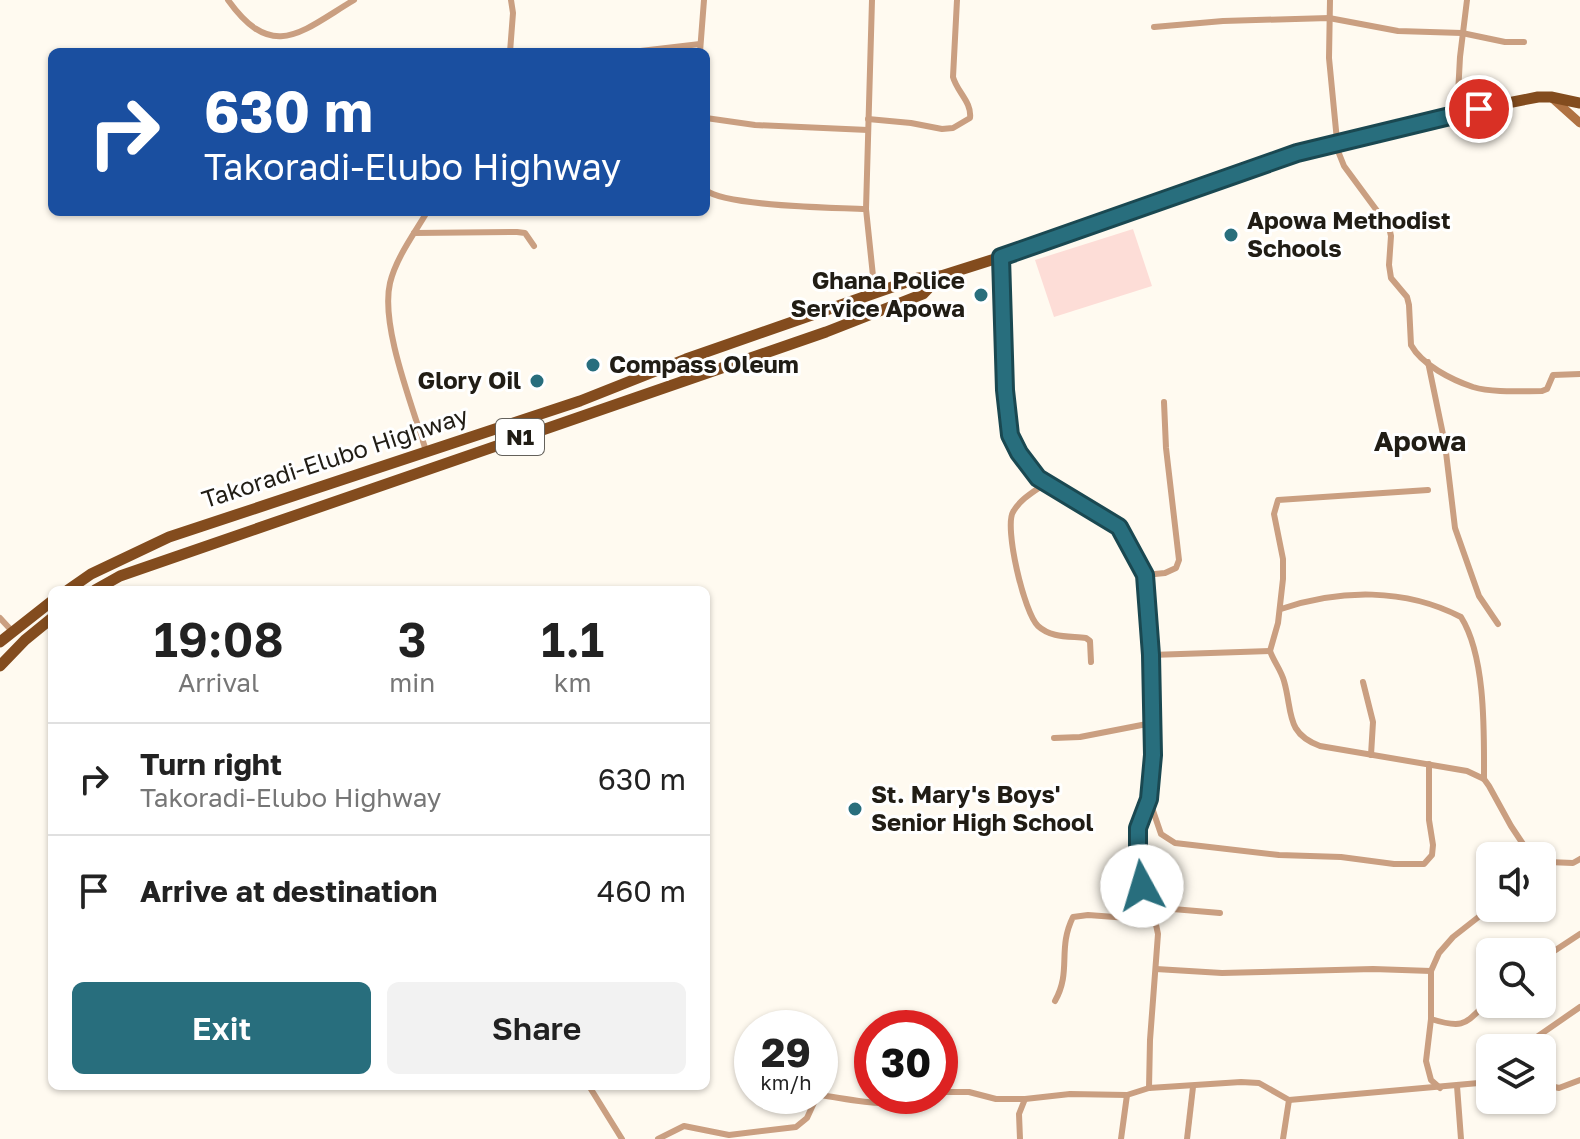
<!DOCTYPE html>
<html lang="en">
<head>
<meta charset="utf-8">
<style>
  body { margin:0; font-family:"Golos Text",sans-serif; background:#f2f2f2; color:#222; height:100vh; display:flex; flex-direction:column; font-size:30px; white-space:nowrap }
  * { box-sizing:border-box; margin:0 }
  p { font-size:26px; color:#767676 }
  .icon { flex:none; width:44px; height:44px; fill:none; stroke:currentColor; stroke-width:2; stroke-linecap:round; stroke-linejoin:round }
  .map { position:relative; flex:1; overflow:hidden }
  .drawer { position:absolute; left:48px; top:586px; width:662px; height:504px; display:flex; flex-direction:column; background:#fff; border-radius:12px; box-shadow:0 2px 6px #0004 }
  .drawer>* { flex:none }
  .top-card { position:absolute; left:48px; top:48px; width:662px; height:168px; border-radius:12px; box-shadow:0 2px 6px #0004; background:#1a4fa0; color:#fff; overflow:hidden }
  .buttons { position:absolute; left:1476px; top:842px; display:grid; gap:16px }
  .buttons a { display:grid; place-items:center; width:80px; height:80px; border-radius:12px; background:#fff; box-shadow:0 2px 6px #0004; font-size:40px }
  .speed { position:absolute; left:734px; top:1010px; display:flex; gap:16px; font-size:40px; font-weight:700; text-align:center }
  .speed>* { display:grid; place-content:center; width:104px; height:104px; border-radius:50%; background:#fff; box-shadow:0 2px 6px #0004; line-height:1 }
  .speed small { font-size:20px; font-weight:400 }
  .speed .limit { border:12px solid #d22; background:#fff; color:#111 }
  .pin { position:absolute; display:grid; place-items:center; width:68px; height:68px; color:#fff; margin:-34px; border:4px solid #fff; border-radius:50%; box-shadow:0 2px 8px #0007 }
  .me { position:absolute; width:88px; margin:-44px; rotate:354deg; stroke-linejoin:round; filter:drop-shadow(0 0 6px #0008) }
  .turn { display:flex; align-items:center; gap:28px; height:168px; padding:0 24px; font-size:36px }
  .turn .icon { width:104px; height:104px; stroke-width:2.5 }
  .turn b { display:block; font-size:56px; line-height:68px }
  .eta { display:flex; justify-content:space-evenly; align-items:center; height:136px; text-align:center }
  .eta b { font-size:48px; font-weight:600; line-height:56px }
  .primary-button { display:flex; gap:16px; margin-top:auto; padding:16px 24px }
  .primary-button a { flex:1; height:92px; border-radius:12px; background:#286e7d; color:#fff; font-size:32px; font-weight:600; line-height:92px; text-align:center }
  .primary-button a+a { background:#f2f2f2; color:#222 }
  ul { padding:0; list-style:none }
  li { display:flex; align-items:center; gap:24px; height:112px; padding:0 24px; border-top:2px solid #e0e0e0 }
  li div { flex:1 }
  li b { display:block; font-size:30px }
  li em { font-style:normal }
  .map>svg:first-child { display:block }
  .green { fill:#fdddd7 }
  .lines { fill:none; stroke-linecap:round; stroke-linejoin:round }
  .minor { stroke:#ca9f81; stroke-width:6 }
  .secondary { stroke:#b07242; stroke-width:9 }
  .trunk { stroke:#834c1e; stroke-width:11 }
  .route-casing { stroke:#1a4851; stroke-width:20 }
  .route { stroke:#286e7d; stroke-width:14 }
  .poi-dot { fill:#286e7d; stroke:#fff; stroke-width:3 }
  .labels { text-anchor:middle; stroke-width:6; stroke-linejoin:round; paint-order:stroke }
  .shield { fill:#fff; stroke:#64615b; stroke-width:2 }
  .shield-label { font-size:22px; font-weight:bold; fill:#211d15 }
  .poi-label { font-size:24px; font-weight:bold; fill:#211d15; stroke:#fff; text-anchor:start }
  .street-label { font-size:24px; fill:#211d15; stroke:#fff }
  .quarter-label { font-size:28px; font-weight:bold; fill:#211d15; stroke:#fff }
</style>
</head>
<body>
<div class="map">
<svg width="1580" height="1139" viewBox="0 0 1580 1139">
  <rect width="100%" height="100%" fill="#fffaf0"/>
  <polygon class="green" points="1133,229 1152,286 1054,317 1035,260"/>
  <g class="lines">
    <g class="minor">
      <path d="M228,0C273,63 302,31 354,0"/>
      <polyline points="872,0 866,209 875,295"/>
      <path d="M1330,0L1329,58L1338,151L1344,166L1389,227L1391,236L1389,265L1391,278L1407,297L1409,305L1411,345C1422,365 1452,380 1473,387C1493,393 1521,391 1542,391L1547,389L1553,375L1580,374"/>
      <polyline points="1154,27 1223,21 1329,18 1398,31 1462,33 1505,42 1524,42"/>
      <polyline points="510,52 513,13 511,0"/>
      <polyline points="632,52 700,44"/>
      <polyline points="700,52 704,0"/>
      <polyline points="1457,113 1460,57 1467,0"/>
      <polyline points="706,118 755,125 868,130"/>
      <path d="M868,119L911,123L942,129L953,128L970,118C972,102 957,92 953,77L957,0"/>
      <path d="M706,190C723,206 836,208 866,209"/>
      <polyline points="414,233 517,232 525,233 534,246"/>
      <path d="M1001,257C1003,290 1005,323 1005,356C1005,380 1001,412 1010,436C1038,510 1129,492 1147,584L1153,755L1149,799L1142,814L1137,843L1142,886L1155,920L1158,934L1150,1040L1149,1088"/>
      <polyline points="1428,362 1445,444 1455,528 1479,596 1498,624"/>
      <path d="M426,451C413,407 380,326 390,283C396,258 414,234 427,212"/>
      <path d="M1046,483C1035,491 1020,499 1013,512C1004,527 1024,613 1038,626C1051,638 1069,636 1086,638L1090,641L1091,662"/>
      <path d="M1428,490L1278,500L1274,514L1283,559V579L1278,623L1270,651C1274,662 1281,670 1284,681C1293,712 1285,733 1320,746L1467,771L1484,779L1489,786L1511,826L1531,856"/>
      <polyline points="1145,575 1165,573 1176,568 1179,560 1166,448 1164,402"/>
      <path d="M1281,609C1340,589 1405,588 1461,617C1486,657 1484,733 1484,779"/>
      <polyline points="0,618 12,631"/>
      <polyline points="1151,655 1270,651"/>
      <polyline points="1363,682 1373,722 1371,755"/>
      <polyline points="1054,738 1080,737 1152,723"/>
      <polyline points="1149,799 1161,834 1175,843 1279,855 1341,857 1394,864 1424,864 1432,855 1433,845 1429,820 1429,764"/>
      <polyline points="1542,869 1548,862 1573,863 1580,859"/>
      <polyline points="1149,907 1220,913"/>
      <polyline points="1542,959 1580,934"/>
      <polyline points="1156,969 1222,973 1373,969 1431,971"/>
      <path d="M1055,1001C1072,971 1057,949 1073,917L1088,915L1155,920"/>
      <path d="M1431,1019C1466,1030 1465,1023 1490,1000"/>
      <polyline points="1521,1048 1580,1007"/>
      <polyline points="1542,1084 1559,1088 1580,1080"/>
      <polyline points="589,1086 622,1139"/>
      <polyline points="1457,1086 1461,1139"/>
      <polyline points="1440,1088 1431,1080 1426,1061 1431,1019 1431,971 1439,953 1453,937 1490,908"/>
      <polyline points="940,1092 969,1092 996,1099 1025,1099 1070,1094 1127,1095 1149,1088 1241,1082 1259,1083 1289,1100 1283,1139"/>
      <path d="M820,1095C856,1100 891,1110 926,1096"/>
      <polyline points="1289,1100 1490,1082"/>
      <polyline points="658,1139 684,1126 729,1135 796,1127 807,1118 817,1096"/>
      <polyline points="1020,1139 1019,1114 1025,1099"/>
      <polyline points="1121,1139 1127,1095"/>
      <polyline points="1187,1139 1193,1087"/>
    </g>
    <polyline class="secondary" points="1551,97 1580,123"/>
    <g class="trunk">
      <polyline points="68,590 91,574 169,537 580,401 686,359 918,278 941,276 1001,257 1297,153 1457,113 1538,97 1551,97 1580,103"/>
      <polyline points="95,590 120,576 826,332 923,294 940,276"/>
      <polyline points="0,642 52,601"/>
      <polyline points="0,666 25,640 52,618"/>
    </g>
  </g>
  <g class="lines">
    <g class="route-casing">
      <polyline id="route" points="1142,886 1138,856 1138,828 1149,799 1153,755 1151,655 1145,575 1119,527 1038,478 1019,453 1010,435 1005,390 1001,257 1297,153 1479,109"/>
    </g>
    <use href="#route" class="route"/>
  </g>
  <g class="poi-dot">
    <circle cx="1231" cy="235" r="8"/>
    <circle cx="981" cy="295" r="8"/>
    <circle cx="593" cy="365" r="8"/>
    <circle cx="537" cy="381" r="8"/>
    <circle cx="855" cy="809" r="8"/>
  </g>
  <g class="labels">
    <rect class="shield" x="496" y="419" width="48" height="36" rx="6"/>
    <g class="shield-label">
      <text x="520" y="445">N1</text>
    </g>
    <g class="poi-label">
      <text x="1247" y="229">Apowa Methodist<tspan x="1247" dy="28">Schools</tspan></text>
      <text x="965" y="289" text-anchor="end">Ghana Police<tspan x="965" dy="28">Service Apowa</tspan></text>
      <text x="609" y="373">Compass Oleum</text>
      <text x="521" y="389" text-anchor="end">Glory Oil</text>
      <text x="871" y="803">St. Mary's Boys'<tspan x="871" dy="28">Senior High School</tspan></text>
    </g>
    <g class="street-label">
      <text transform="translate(335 458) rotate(-18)" y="8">Takoradi-Elubo Highway</text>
    </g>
    <g class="quarter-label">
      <text x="1420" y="451">Apowa</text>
    </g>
  </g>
</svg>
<div class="buttons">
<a><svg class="icon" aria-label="sound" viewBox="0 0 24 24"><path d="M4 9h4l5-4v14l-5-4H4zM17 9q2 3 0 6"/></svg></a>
<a><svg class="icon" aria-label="search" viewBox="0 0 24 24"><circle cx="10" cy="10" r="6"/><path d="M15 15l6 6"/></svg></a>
<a><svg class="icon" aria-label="layers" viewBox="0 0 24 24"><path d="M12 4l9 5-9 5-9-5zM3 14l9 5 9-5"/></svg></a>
</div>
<div class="speed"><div>29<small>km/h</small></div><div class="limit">30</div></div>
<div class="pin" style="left:1479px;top:109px;background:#d93025"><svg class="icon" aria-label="arrive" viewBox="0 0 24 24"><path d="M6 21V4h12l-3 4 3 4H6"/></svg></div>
<svg class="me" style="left:1142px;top:886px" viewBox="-20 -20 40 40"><circle r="19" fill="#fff"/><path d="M0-13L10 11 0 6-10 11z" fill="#286e7d"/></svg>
<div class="top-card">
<div class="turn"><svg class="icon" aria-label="right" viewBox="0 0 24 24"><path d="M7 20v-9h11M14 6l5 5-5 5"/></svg><div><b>630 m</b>Takoradi-Elubo Highway</div></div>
</div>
<section class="drawer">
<div class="eta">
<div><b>19:08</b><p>Arrival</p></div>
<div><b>3</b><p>min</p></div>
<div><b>1.1</b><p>km</p></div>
</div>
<ul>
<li><svg class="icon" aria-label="right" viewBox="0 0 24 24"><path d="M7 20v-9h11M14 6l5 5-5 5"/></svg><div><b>Turn right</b><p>Takoradi-Elubo Highway</p></div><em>630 m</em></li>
<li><svg class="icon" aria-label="arrive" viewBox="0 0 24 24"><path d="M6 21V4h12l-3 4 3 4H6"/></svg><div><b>Arrive at destination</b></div><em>460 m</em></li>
</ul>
<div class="primary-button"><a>Exit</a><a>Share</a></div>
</section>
</div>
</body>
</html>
